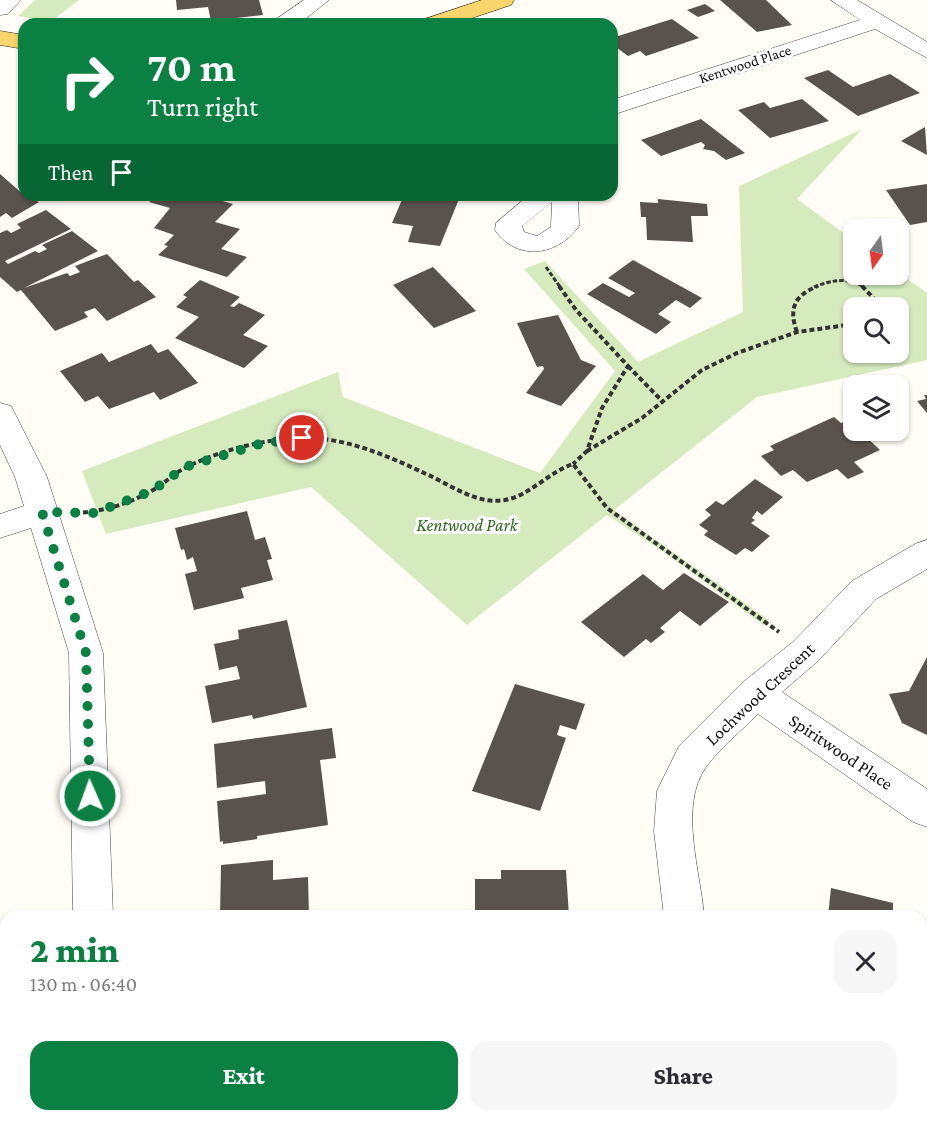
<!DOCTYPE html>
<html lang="en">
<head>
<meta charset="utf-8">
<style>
  body { margin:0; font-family:"Crimson Pro",serif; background:#f7f7f7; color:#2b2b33; height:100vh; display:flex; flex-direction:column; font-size:22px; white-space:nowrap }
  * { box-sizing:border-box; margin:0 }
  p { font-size:20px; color:#7c7c81 }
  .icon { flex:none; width:33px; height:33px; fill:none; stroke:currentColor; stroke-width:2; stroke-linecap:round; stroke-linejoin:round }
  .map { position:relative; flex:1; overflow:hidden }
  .side { position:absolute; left:0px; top:910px; width:927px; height:212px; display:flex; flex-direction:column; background:#fff; border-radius:18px 18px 0 0; box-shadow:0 2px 4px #0004 }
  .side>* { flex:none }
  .banner { position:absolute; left:18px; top:18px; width:600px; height:183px; border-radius:18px; box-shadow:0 2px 4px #0004; background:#0b8043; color:#fff; overflow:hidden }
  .needle { width:39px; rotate:194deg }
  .buttons { position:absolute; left:843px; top:219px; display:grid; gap:12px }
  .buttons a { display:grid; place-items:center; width:66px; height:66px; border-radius:12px; background:#fff; box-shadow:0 2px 4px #0004; font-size:30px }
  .pin { position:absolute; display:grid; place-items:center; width:51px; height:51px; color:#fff; margin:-26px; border:3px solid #fff; border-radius:50%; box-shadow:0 2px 6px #0007 }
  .me { position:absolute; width:66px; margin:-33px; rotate:358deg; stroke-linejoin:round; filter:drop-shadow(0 0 4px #0008) }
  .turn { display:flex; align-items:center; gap:21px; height:126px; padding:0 30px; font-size:27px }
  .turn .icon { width:78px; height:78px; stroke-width:2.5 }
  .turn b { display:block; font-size:42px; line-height:51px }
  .then { display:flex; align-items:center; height:57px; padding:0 30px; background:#0003; gap:12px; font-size:22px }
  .round { display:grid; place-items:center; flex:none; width:63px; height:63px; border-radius:18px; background:#f7f7f7 }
  .head { display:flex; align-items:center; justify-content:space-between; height:102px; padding:0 30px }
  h1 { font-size:36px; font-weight:800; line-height:45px; color:#0b8043 }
  .button { display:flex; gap:12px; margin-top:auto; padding:12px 30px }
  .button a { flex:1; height:69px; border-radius:18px; background:#0b8043; color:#fff; font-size:24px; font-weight:800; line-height:69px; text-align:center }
  .button a+a { background:#f7f7f7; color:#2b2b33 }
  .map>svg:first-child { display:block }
  .green { fill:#d5ebbd; fill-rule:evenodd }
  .building { fill:#5a524d }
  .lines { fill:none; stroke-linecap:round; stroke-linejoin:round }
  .minor-casing { stroke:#444; stroke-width:1 }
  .major-casing { stroke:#222; stroke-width:1 }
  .path-far1 { stroke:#333; stroke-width:3; stroke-dasharray:4.5 2; stroke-linecap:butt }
  .path { stroke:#333; stroke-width:4; stroke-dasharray:5 3; stroke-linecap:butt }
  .minor { fill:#fff; fill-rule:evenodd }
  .major { fill:#f9d66b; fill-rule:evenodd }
  .route { stroke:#0b8043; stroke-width:10; stroke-dasharray:0 18 }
  .labels { text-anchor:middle; stroke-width:6; stroke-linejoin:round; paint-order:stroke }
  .far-street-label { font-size:15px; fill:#111; stroke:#fff }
  .park-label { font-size:18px; font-style:italic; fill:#2f6b1f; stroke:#fff }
  .street-label { font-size:18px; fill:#111; stroke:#fff }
</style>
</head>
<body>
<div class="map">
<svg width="927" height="1121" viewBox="0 0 927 1121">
  <rect width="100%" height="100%" fill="#fffdf5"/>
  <g class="green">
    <polygon points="35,0 79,0 50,22 18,16"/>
    <path d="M862,129L797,199L853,240L854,274L899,273L927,293V360L757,397L614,510L769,620L763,625L668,555L607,515L467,625L311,487L106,534L82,471L338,372L343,397L540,473L615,371L524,269L545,261L638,362L743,312L739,186ZM854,308H898V352H854Z"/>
  </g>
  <g class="building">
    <polygon points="176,0 259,0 263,15 211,21 208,7 177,10"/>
    <polygon points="720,0 766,0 792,25 757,32"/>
    <polygon points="705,4 715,11 698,17 687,10"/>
    <polygon points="672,19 699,38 646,56 640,51 628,56 612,44 612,38"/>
    <polygon points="828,70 853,87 890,74 920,93 858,116 804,78"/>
    <polygon points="802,99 829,121 770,138 738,110 764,102 770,108"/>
    <polygon points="701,119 745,153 726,160 714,151 703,149 705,145 701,142 661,156 641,140"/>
    <polygon points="925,127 927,155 901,141"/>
    <polygon points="0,174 24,195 39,202 12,218 6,213 0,217"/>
    <polygon points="927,184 927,222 910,225 886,190"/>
    <polygon points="157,195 211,195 209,197 233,204 215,222 240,229 221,249 247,257 227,277 158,255 168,246 164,245 174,235 154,228 170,208 149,202"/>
    <polygon points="404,195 459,199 440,246 408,242 413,226 392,223"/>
    <polygon points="658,199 707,204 708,216 691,216 693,242 647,240 646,217 641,217 640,202 658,203"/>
    <polygon points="46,210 71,229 5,261 8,264 35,251 39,253 47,249 42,245 72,231 98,251 24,288 67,273 70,276 80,272 75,266 107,254 134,282 138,280 156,297 107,321 95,308 84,312 88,317 55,331 21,290 17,292 0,277 0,233 7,230 11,233 21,228 17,224"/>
    <polygon points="633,260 702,298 690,308 676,300 658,314 671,322 656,334 587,294 603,283 629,297 635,293 608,278"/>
    <polygon points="433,267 476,311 434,328 393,285"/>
    <polygon points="200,280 240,297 230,306 234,307 239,303 265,315 243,335 268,346 244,368 175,338 199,317 176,307 187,297 183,295"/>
    <polygon points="558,315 581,360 596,366 561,406 526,393 544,369 543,366 537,367 517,323"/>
    <polygon points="151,344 158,353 168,349 198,383 160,400 154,392 109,409 98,396 85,402 60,371 102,353 109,362"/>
    <polygon points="924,395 927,395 927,413 917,401 926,399"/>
    <polygon points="834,417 841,423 848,420 854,425 854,430 859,430 880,450 854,462 864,472 848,479 837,469 807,482 793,470 781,476 761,456 774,450 770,446"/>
    <polygon points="755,479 783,497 762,515 757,511 752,518 755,520 751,523 770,536 752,552 745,548 736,555 704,535 708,531 699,525 711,515 705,510 716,501 723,505"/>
    <polygon points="247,511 255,540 265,537 272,559 267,560 273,580 241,588 244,598 194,610 185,574 197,571 193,557 187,560 184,549 181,550 175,528"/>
    <polygon points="684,573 729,602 700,626 680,611 660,628 665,632 651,643 646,639 624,657 581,622 643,574 663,590"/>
    <polygon points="287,620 307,707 253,719 252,715 212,723 205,686 240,679 237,666 219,670 214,644 239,639 238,630"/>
    <polygon points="927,657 927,735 902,723 889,694 909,691"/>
    <polygon points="515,684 585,704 576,730 560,725 557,735 566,738 540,811 472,791"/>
    <polygon points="332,728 336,758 320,760 328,825 257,836 257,839 223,844 223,841 220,842 217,801 266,794 265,781 217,788 214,744"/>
    <polygon points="273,860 273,880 308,877 309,916 243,916 246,913 220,916 221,865"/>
    <polygon points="501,870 566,870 569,916 475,916 475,879 501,879"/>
    <polygon points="831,888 893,903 893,916 828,916"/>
    <polygon points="210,1116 286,1116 286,1121 209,1121"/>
    <rect x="492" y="1116" width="70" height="5"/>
  </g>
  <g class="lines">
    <g class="minor-casing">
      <g id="minor">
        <polygon points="0,0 21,0 8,14 0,15"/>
        <polygon points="304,0 329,0 299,24 276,24 278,18"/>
        <polygon points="831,0 857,0 927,42 927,58 875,29 612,115 612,100 860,20"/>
        <path d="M529,195H578L579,226C558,256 517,262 495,230L496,223ZM552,202L551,227L537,236L524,232L522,226Z"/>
        <polygon points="0,403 11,406 47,477 103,653 113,916 73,916 69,653 31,528 0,538 0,514 24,506 15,477 0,445"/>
        <path d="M927,540V569L876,599L818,661L782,692L927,789V827L913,822L758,714C741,731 720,748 706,767C678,806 701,873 704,916H664L654,831L657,791L679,746L742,683L794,641L852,581L915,544Z"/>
        <polygon points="32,1116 76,1116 75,1121 31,1121"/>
        <rect x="686" y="1116" width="44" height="5"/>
      </g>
    </g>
    <g class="major-casing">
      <g id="major">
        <polygon points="482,0 514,0 511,5 454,24 422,24 425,19"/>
        <polygon points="0,31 24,35 24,49 0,45"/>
      </g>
    </g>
    <g class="path-far1">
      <polyline points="546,267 560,287"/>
      <path d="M814,287C831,280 849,277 864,287"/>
    </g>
    <g class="path">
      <polyline points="559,286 576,310 628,366 602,408 587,451 573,464"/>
      <polyline points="862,286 883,308"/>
      <path d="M797,332C788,308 795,295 818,286"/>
      <polyline points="628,366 663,402"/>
      <polyline points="587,451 642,418 702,370 737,353 797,332 854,324"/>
      <path d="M75,513C102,512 129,504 153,490C164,484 172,475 183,469C217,451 263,439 302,438C344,437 386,455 424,473C450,484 475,505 505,500C529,496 549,472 573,464L607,508L779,632"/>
    </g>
    <use href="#minor" class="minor"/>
    <use href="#major" class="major"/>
  </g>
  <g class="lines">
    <polyline class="route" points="90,796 86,653 42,512 94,513 152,491 185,467 260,444 302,438"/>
  </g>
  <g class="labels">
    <g class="far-street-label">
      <text transform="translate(745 64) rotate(-18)" y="5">Kentwood Place</text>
    </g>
    <g class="park-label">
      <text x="467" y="531">Kentwood Park</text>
    </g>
    <g class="street-label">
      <text transform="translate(760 694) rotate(-43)" y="6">Lochwood Crescent</text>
      <text transform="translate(841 752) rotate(34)" y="6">Spiritwood Place</text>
    </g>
  </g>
</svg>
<div class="buttons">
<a><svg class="needle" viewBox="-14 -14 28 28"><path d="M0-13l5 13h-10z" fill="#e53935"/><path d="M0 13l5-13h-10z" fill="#7c7c81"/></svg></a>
<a><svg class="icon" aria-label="search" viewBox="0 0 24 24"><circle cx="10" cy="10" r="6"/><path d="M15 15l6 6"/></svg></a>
<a><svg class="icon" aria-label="layers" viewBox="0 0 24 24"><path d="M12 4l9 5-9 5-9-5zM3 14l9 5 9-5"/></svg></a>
</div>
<div class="pin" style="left:302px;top:438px;background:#d93025"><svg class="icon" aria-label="arrive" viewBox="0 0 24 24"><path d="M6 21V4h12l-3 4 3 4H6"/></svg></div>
<svg class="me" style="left:90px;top:796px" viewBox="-20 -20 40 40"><circle r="17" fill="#0b8043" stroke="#fff" stroke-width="3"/><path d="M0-11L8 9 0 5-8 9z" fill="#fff"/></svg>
<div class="banner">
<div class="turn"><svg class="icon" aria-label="right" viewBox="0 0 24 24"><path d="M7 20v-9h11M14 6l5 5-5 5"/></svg><div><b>70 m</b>Turn right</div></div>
<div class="then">Then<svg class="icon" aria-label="arrive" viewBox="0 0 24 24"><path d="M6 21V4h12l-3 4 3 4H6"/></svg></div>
</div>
<section class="side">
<div class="head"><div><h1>2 min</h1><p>130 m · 06:40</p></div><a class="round"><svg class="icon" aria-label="close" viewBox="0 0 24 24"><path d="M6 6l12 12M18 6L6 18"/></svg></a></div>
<div class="button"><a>Exit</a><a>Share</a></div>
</section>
</div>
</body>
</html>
